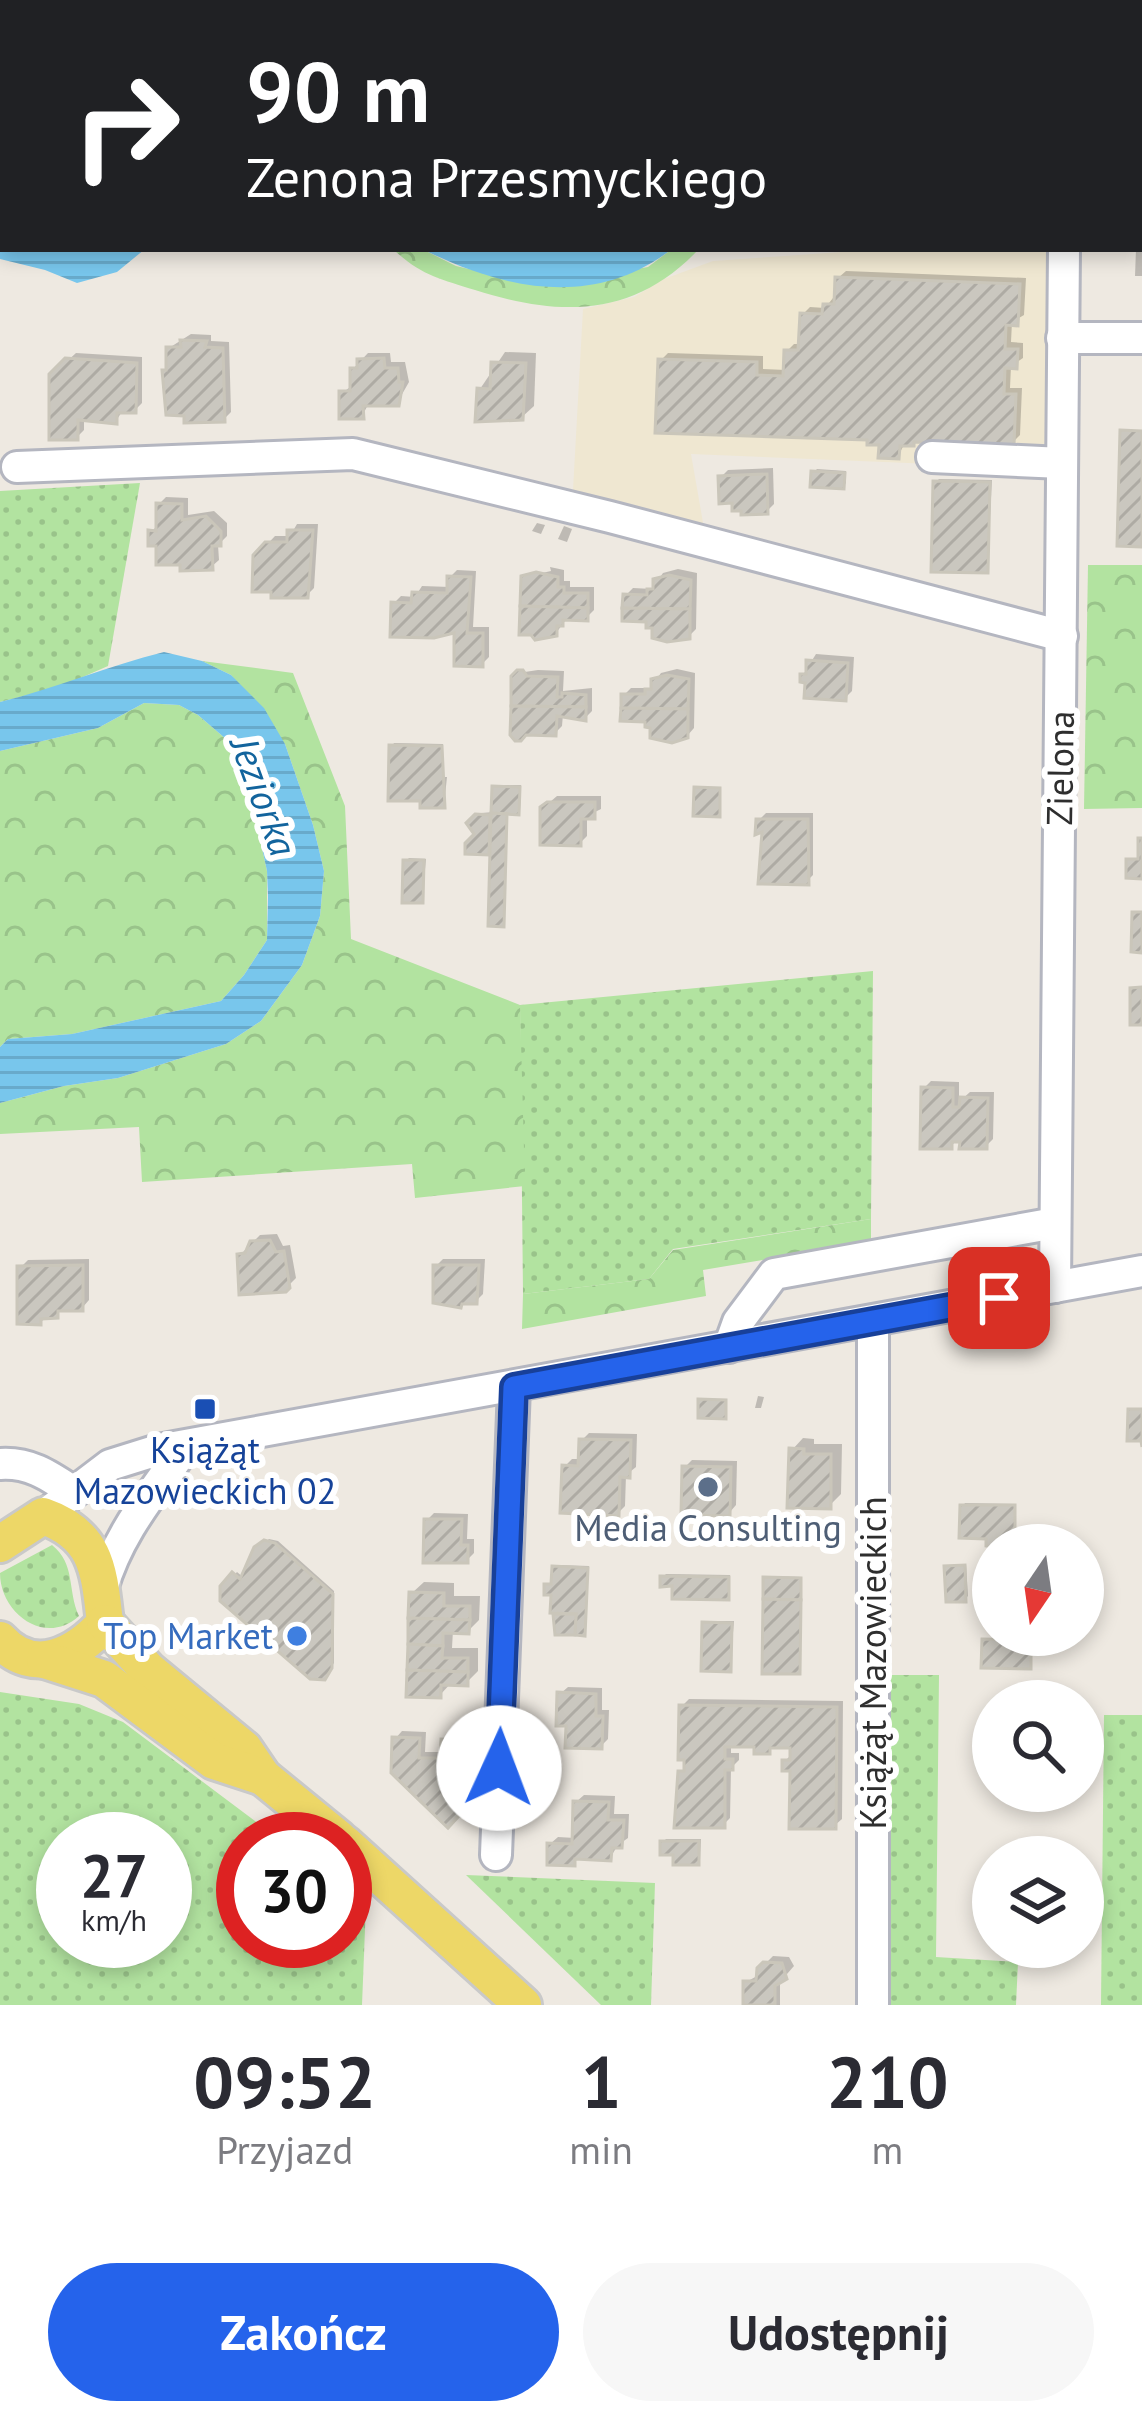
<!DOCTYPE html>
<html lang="pl">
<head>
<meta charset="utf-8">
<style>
  body { margin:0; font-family:"PT Sans",sans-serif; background:#f7f7f7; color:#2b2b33; height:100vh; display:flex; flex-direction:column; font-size:45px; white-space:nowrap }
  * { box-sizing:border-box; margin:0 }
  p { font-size:39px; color:#7c7c81 }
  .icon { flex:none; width:66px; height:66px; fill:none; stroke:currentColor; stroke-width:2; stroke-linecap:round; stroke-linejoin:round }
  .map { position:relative; height:2005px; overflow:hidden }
  .side { display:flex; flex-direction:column; background:#fff; flex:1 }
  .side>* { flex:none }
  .banner { position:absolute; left:0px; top:0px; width:1143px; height:252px; box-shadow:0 6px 18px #0003; background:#202124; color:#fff; overflow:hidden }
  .needle { width:78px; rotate:193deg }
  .tools { position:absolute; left:972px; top:1524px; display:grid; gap:24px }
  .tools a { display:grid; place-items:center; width:132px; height:132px; border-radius:50%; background:#fff; box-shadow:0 6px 18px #0003; font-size:60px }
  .speed { position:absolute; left:36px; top:1812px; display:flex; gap:24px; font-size:60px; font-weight:700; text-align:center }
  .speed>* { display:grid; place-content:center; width:156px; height:156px; border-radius:50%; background:#fff; box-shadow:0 6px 18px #0003; line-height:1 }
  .speed small { font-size:30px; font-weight:400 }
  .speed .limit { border:18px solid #d22; background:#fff; color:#111 }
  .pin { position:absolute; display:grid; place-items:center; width:102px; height:102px; color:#fff; margin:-51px; border-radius:24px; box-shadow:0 6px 18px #0006 }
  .me { position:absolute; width:132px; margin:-66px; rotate:2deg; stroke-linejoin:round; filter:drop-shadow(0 0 9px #0008) }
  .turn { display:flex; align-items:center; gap:42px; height:252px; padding:0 48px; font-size:54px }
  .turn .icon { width:156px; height:156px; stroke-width:2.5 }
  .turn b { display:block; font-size:84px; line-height:102px }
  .eta { display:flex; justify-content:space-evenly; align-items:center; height:204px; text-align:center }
  .eta b { font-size:72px; font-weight:700; line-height:84px }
  .action { display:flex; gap:24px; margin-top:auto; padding:24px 48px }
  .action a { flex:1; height:138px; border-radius:72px; background:#2563eb; color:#fff; font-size:48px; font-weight:700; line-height:138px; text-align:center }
  .action a+a { background:#f7f7f7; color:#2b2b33 }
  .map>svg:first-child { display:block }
  .education { fill:#efe7d1 }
  .grass { fill:url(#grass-dots); fill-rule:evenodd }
  .forest { fill:url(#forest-crowns) }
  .water { fill:url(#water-rules) }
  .shadow { fill:#0003 }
  .building { fill:url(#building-hatch); stroke:#cac6ba; stroke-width:3 }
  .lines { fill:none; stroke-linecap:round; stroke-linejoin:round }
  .minor-casing { stroke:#b4b6c0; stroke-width:36 }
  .major-casing { stroke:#c9c9c9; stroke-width:42 }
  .minor { stroke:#fff; stroke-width:30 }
  .major { stroke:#edd767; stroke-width:36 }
  .route-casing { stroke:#184099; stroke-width:30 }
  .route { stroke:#2563eb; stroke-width:21 }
  .transit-dot { fill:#1a4fb4; stroke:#fff; stroke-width:4.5 }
  .service-dot { fill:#5c6f8a; stroke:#fff; stroke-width:4.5 }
  .shop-dot { fill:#3f7fe0; stroke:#fff; stroke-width:4.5 }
  .labels { text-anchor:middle; stroke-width:12; stroke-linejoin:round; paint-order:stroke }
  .street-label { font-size:36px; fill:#2e2e2e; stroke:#fff }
  .transit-label { font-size:36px; fill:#164399; stroke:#fff }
  .service-label { font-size:36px; fill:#4e5e75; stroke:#fff }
  .shop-label { font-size:36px; fill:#366cbe; stroke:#fff; text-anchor:end }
  .water-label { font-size:39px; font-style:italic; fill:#12649d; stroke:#fff }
</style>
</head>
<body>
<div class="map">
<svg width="1142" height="2005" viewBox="0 0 1142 2005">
  <defs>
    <pattern id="grass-dots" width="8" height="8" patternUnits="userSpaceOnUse" patternTransform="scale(3)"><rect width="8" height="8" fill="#b2e3a0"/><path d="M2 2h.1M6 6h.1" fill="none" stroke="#99c38a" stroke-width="1.8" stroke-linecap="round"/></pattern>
    <pattern id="forest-crowns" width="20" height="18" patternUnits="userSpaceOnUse" patternTransform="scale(3)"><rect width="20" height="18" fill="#b2e3a0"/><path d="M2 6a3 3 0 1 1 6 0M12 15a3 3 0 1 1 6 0" fill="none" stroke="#99c38a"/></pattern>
    <pattern id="water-rules" width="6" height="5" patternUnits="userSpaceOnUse" patternTransform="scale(3)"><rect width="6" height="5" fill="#78c6ec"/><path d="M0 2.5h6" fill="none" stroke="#68aacb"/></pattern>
    <pattern id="building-hatch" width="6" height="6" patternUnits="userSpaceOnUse" patternTransform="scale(3)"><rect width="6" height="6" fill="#cac7bf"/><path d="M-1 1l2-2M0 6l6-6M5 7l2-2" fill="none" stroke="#aeaba4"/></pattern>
  </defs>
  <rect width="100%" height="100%" fill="#eee9e1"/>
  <polygon class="education" points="885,249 1057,249 1055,469 691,454 705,534 573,490 583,309 634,297 664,279 713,261"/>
  <g class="grass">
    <polygon points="140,483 108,666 60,687 0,702 0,491"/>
    <polygon points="873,971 871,1219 673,1249 649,1279 523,1294 520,1005"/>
    <path d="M52,1545C76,1564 67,1590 79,1616C45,1647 0,1613 0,1573Z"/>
    <polygon points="881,1675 939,1675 936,1957 1018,1962 1016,2005 879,2005"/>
    <path d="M0,1692L79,1704L123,1722L279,1839H243V1941H345V1888L366,1904L362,2005H0ZM63,1839H165V1941H63Z"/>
    <polygon points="1104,1715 1142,1715 1142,2005 1101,2005"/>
    <polygon points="466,1875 655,1883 651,2005 601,2005"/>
  </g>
  <g class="forest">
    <path d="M393,249H422L456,266L542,286L648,267L672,249H699C634,318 560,317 475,290C440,279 420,275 393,249Z"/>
    <polygon points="1088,565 1142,565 1142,808 1084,809"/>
    <polygon points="202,661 293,673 345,806 351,939 520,1005 525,1186 415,1198 412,1164 142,1182 139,1127 0,1134 0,1103 64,1086 118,1078 226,1044 261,1021 302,965 320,916 324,871 313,825 285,744 231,675"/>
    <polygon points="144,703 179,705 198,715 226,739 246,775 267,871 267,940 244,975 221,1001 72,1034 8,1039 0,1047 0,751 98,728"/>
    <polygon points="871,1219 871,1242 703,1270 706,1296 522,1329 523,1294 649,1279 673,1250"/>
  </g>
  <g class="water">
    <polygon points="0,199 3,249 145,249 117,272 77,283 45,270 0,259"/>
    <path d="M422,249H672C594,309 505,290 422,249Z"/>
    <path d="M164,652L202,661L231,675L264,708L285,744L313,825L324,871L320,916L302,965L261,1021L226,1044L118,1078L64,1086L0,1103V1047L8,1039L72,1034L221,1001L244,975L267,940L268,897L267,871L246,775L226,739L198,715L179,705L144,703L98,728L0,751V702C56,688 108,666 164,652Z"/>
  </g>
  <g class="shadow">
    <rect x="1140" y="131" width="2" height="62"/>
    <polygon points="1142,242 1142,276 1135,276 1136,249 1140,249"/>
    <polygon points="846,271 1026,278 1024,315 1012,322 1011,342 1023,343 1023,358 1011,366 1010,388 1022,388 1020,435 1013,442 917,439 905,443 898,456 870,437 661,360 668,353 763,356 763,369 786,370 787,351 794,344 801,344 803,314 810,307 825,308 833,298 837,298 838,278"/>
    <polygon points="191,334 211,335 211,341 229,342 231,412 224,419 169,348"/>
    <polygon points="505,352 536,353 534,406 522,417 480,389"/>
    <polygon points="76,353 142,357 142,403 135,410 123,410 116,421 84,417 84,430 77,437 52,375"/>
    <polygon points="368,353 390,353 391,362 405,362 409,382 397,403 369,403 362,416 342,393 353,385 353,369"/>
    <polygon points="773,468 774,504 767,511 735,500 721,477 728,470"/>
    <polygon points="817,469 846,471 846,483 843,486 814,472"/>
    <polygon points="939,479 992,480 987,570 936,482"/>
    <polygon points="166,497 188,498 188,515 214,511 227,523 227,536 218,545 219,560 211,567 151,532 159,524 159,504"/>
    <polygon points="537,523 545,525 541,534 532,531"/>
    <polygon points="297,524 318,524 314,588 307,595 256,556 275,536 290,536"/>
    <polygon points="564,526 572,529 567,542 558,539"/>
    <polygon points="550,567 564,570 564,581 570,581 570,587 594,587 594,610 586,618 568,617 556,633 524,577 551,571"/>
    <polygon points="678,569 697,573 696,629 689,636 655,625 626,595 633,588 652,589 663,573"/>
    <polygon points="457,570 476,571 473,627 489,627 489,657 482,664 457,630 394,603 401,596 415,597 422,586 450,587 450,577"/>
    <polygon points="816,654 854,657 852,691 845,698 803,675"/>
    <polygon points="677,669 695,673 694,728 687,736 653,725 624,695 631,688 650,688 661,673"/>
    <polygon points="538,670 564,671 563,691 592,688 592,711 585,718 563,714 562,726 555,733 518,673"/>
    <polygon points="394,743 443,744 443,777 447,777 444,805 392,746"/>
    <polygon points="498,785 521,785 520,809 508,811 503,924 492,853 468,852 478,834 469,824 481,813 494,812"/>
    <polygon points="557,796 601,796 601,809 587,816 587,836 580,843 543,808"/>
    <polygon points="766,813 813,813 813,875 806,882 759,820"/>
    <polygon points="409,858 426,859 422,900 406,861"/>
    <polygon points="931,1081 959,1082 959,1102 970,1092 994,1092 993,1139 986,1146 958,1139 951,1146 924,1088"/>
    <polygon points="277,1234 283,1246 290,1245 296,1278 285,1289 240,1255 260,1235"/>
    <polygon points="89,1259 89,1300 82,1308 64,1308 40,1322 20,1268 28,1260"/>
    <polygon points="443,1259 485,1259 483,1294 476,1301 436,1266"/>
    <polygon points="758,1396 764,1397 761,1408 755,1408"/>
    <polygon points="589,1433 637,1434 636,1467 626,1475 625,1506 618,1513 565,1466 572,1459 581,1459 582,1440"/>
    <polygon points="803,1438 814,1439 814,1444 842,1444 841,1494 829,1506 792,1450"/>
    <polygon points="692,1460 737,1461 736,1505 729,1513 685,1467"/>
    <polygon points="965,1503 1016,1504 1016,1533 999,1535 996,1544 963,1506"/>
    <polygon points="434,1513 468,1514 467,1539 474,1539 474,1553 467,1560 427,1520"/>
    <polygon points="269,1539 278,1541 334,1591 334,1663 327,1674 223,1588 237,1572 244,1578 256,1549"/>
    <polygon points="966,1564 968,1596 965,1599 947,1568"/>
    <polygon points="558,1565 589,1566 584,1633 558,1632 553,1592 547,1586 554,1583"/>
    <polygon points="666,1574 730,1575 730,1595 727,1597 675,1583 663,1577"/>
    <polygon points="768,1576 802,1577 798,1671 766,1579"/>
    <polygon points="424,1582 454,1583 454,1596 480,1596 479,1620 468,1631 453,1630 452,1648 478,1648 478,1671 466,1683 452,1682 440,1695 412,1593"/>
    <polygon points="707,1621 734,1621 730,1669 705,1624"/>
    <polygon points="1014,1635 1033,1635 1029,1666 985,1640"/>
    <polygon points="568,1687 602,1688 602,1710 609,1710 608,1739 601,1746 569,1723 560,1694"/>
    <polygon points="689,1699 843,1701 842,1819 834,1826 785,1761 793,1753 793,1745 775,1745 769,1751 757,1744 731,1744 731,1753 739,1753 739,1760 731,1768 730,1818 723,1825 681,1772 687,1767 682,1706"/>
    <polygon points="402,1731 426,1732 425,1752 443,1752 443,1740 451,1733 474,1733 472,1806 465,1813 395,1739"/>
    <polygon points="584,1795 615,1796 614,1814 629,1814 628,1838 618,1845 610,1858 580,1856 574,1863 550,1844 558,1837 575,1838 576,1802"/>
    <polygon points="666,1839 701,1839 700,1860 697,1862 676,1852 663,1842"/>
    <polygon points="773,1956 789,1957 794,1966 780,1982 780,2005 746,2005 746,1982 759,1975 760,1969"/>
  </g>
  <g class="building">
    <polygon points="835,277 1020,284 1018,326 1006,325 1005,349 1018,349 1017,369 1005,368 1004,394 1016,394 1014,445 914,442 914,446 900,446 899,459 878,458 879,445 867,445 867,440 655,433 658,359 757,362 757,375 783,376 784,350 798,350 800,313 822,314 823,304 834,304"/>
    <polygon points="180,340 207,341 205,347 223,348 225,422 184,423 184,416 166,415 162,370 166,370 166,347 181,347"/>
    <polygon points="65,358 137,363 136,413 117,413 117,424 78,420 78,440 49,440 49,374"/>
    <polygon points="384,358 385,368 398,368 399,382 403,382 399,406 363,406 364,419 339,419 339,391 350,391 350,368 357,368 357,359"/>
    <polygon points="491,362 526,363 523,420 475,422 477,388 490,389"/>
    <polygon points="1120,430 1142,431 1142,547 1117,546"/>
    <polygon points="811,471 845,473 844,489 810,487"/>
    <polygon points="767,474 768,514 741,515 741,511 732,511 732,503 719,504 718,476"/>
    <polygon points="933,481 990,482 988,573 931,572"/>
    <polygon points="156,503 182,504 182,520 206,516 221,531 221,546 212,546 213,570 180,571 180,565 156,565 156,546 148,546 148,530 156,531"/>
    <polygon points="287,530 313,530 308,598 271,598 271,592 252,592 253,555 265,542 287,542"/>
    <polygon points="536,572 558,577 558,587 564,587 564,593 588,593 588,608 520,606 521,576"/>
    <polygon points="669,575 691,580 690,609 622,608 623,594 647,595 647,589 653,589 653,579"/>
    <polygon points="447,576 471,577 467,633 483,633 483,667 454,666 454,633 434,638 390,637 391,602 411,603 412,592 447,593"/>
    <polygon points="520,606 588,608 588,621 563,620 563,626 557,626 557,636 535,640 531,635 519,635"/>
    <polygon points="622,608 690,609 690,639 667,642 652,638 652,628 646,628 646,622 622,621"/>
    <polygon points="806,660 848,663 846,701 804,698 805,683 800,682 800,674 806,674"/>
    <polygon points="517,670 523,670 527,676 558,677 557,697 562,697 562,693 586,695 586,707 511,706 511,676"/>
    <polygon points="667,675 689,679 688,709 621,708 621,694 645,694 645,689 651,689 651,679"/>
    <polygon points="511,706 586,707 586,721 557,716 556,736 526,735 521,741 515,741 510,735"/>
    <polygon points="621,708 688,709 688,738 672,743 650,738 650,728 645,727 645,722 620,721"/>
    <polygon points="389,745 442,746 445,808 420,808 420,801 388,801"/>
    <polygon points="492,786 520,787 519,815 491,813"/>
    <polygon points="694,787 720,788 720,817 693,816"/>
    <polygon points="547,802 595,802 595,819 581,819 581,846 540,845 540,807"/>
    <polygon points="491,813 507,814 504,927 488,926"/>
    <polygon points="475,814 490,815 489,855 465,854 465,843 474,834 466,823"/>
    <polygon points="756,819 808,819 809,885 758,884 762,832 755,835"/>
    <polygon points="1138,838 1142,838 1142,879 1126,878 1126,859 1138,859"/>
    <polygon points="403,860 424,860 423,903 402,903"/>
    <polygon points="1132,912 1142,912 1142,953 1131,952"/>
    <polygon points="1142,987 1142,1025 1130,1025 1130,988"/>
    <polygon points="921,1087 953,1088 953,1107 959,1107 960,1097 988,1098 987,1149 959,1149 960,1142 952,1142 952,1149 920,1149"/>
    <polygon points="270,1240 276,1252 284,1251 290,1288 286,1292 239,1295 237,1254 245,1253 250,1241"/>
    <polygon points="83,1265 83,1311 58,1311 58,1318 41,1319 41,1325 17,1324 17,1266"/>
    <polygon points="433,1265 479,1265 477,1304 462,1304 461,1308 433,1303"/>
    <polygon points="698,1399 726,1400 726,1419 698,1418"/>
    <polygon points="1128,1409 1142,1409 1142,1447 1141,1441 1127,1441"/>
    <polygon points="579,1439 631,1440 630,1478 620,1477 619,1516 560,1513 562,1465 578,1466"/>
    <polygon points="789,1448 804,1449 804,1454 831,1454 831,1509 787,1508"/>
    <polygon points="682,1466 731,1467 730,1516 681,1515"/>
    <polygon points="960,1505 1015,1505 1015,1539 998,1538 997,1545 993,1547 986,1546 986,1539 959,1538"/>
    <polygon points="424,1519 462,1519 461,1545 468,1545 468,1563 423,1563"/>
    <polygon points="264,1540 275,1543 333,1594 332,1668 325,1680 310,1679 220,1601 220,1586 232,1572 240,1579 254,1547"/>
    <polygon points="965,1565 966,1602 946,1602 944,1566"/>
    <polygon points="552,1566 588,1568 585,1636 575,1635 576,1614 550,1613 551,1595 544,1595 544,1584 551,1584"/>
    <polygon points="660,1576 729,1577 729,1600 672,1599 672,1586 660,1587"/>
    <polygon points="763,1577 801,1578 801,1600 763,1599"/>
    <polygon points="409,1592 444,1593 444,1606 470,1606 470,1620 408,1618"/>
    <polygon points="763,1599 801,1600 800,1674 762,1674"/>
    <polygon points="553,1614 576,1614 575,1635 555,1635"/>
    <polygon points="408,1618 470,1620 469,1634 443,1633 443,1646 408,1644"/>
    <polygon points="702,1622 732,1623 731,1672 701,1671"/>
    <polygon points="982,1639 1031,1640 1031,1669 981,1668"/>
    <polygon points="408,1644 443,1646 442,1658 468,1658 468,1672 407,1670"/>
    <polygon points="407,1670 468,1672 468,1686 441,1685 441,1698 406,1697"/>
    <polygon points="557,1692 596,1694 596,1716 603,1716 602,1749 565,1748 566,1726 556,1726"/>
    <polygon points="679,1705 837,1707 836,1829 789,1829 790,1771 782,1771 782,1760 790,1760 790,1748 770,1748 770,1754 754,1754 754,1747 725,1747 725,1759 733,1759 733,1770 725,1770 725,1828 674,1828 678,1771 684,1771 684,1760 678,1760"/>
    <polygon points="392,1737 420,1738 419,1758 440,1758 441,1739 468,1740 466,1816 459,1816 448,1828 391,1773"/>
    <polygon points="573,1801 609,1802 608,1820 624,1820 622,1848 612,1848 611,1861 575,1859 575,1866 547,1865 547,1843 572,1844"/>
    <polygon points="660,1841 699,1841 699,1865 673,1865 673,1855 660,1855"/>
    <polygon points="763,1962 782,1963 787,1979 775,1986 775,2005 743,2005 743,1981 756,1981 757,1968"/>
  </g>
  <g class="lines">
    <g class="minor-casing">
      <g id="minor">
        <polyline points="1066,3 1066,0"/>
        <polyline points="1062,338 1142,338"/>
        <polyline points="932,457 1062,463"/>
        <polyline points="17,467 353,454 610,517 1062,636"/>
        <polyline points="1055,1287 1064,249"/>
        <polyline points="729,1347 738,1322 774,1274 1055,1223"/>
        <path d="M0,1464C29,1462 48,1475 72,1491"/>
        <polyline points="43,1516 110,1465 158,1450 1142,1271"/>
        <path d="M102,1589C118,1533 153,1493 186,1446"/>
        <polyline points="496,1855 514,1387"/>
        <polyline points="873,2005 873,1322"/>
      </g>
    </g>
    <g class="major-casing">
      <g id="major">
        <path d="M0,1544L43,1516C98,1535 99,1572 105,1623C77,1654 34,1678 0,1640"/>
        <polyline points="105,1623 148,1670 244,1749 263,1777 339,1839"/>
        <polyline points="45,1660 104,1679 214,1761 263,1777"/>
        <polyline points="345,1844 523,2005"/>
      </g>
    </g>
    <use href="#minor" class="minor"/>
    <use href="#major" class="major"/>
  </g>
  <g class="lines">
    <g class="route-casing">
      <polyline id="route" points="499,1768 514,1387 999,1298"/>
    </g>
    <use href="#route" class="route"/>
  </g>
  <rect class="transit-dot" x="193" y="1397" width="24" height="24" rx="6"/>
  <circle class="service-dot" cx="708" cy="1487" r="12"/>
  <circle class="shop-dot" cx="297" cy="1636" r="12"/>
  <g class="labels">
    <g class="street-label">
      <text transform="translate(1060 768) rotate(-89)" y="13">Zielona</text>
      <text transform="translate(873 1663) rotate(-90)" y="13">Książąt Mazowieckich</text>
    </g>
    <g class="transit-label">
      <text x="205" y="1463">Książąt<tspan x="205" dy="41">Mazowieckich 02</tspan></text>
    </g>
    <g class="service-label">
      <text x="708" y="1541">Media Consulting</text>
    </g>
    <g class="shop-label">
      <text x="273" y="1649">Top Market</text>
    </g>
    <g class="water-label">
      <text transform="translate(264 796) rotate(70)" y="14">Jeziorka</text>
    </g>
  </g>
</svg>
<div class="tools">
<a><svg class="needle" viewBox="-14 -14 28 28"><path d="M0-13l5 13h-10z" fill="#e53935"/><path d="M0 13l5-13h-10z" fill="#7c7c81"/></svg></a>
<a><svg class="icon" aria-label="search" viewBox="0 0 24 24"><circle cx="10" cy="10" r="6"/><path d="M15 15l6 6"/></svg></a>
<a><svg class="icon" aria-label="layers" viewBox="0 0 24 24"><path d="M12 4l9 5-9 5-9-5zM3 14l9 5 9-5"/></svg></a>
</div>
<div class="speed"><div>27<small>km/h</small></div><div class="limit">30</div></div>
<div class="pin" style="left:999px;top:1298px;background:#d93025"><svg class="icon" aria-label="arrive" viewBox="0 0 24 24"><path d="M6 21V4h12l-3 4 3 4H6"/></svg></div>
<svg class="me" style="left:499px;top:1768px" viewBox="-20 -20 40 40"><circle r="19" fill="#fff"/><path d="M0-13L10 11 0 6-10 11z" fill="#2563eb"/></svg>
<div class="banner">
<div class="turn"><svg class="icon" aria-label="right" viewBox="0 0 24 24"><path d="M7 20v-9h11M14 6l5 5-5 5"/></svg><div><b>90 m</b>Zenona Przesmyckiego</div></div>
</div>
</div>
<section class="side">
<div class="eta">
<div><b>09:52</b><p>Przyjazd</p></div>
<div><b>1</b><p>min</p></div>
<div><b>210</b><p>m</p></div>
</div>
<div class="action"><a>Zakończ</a><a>Udostępnij</a></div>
</section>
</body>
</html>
